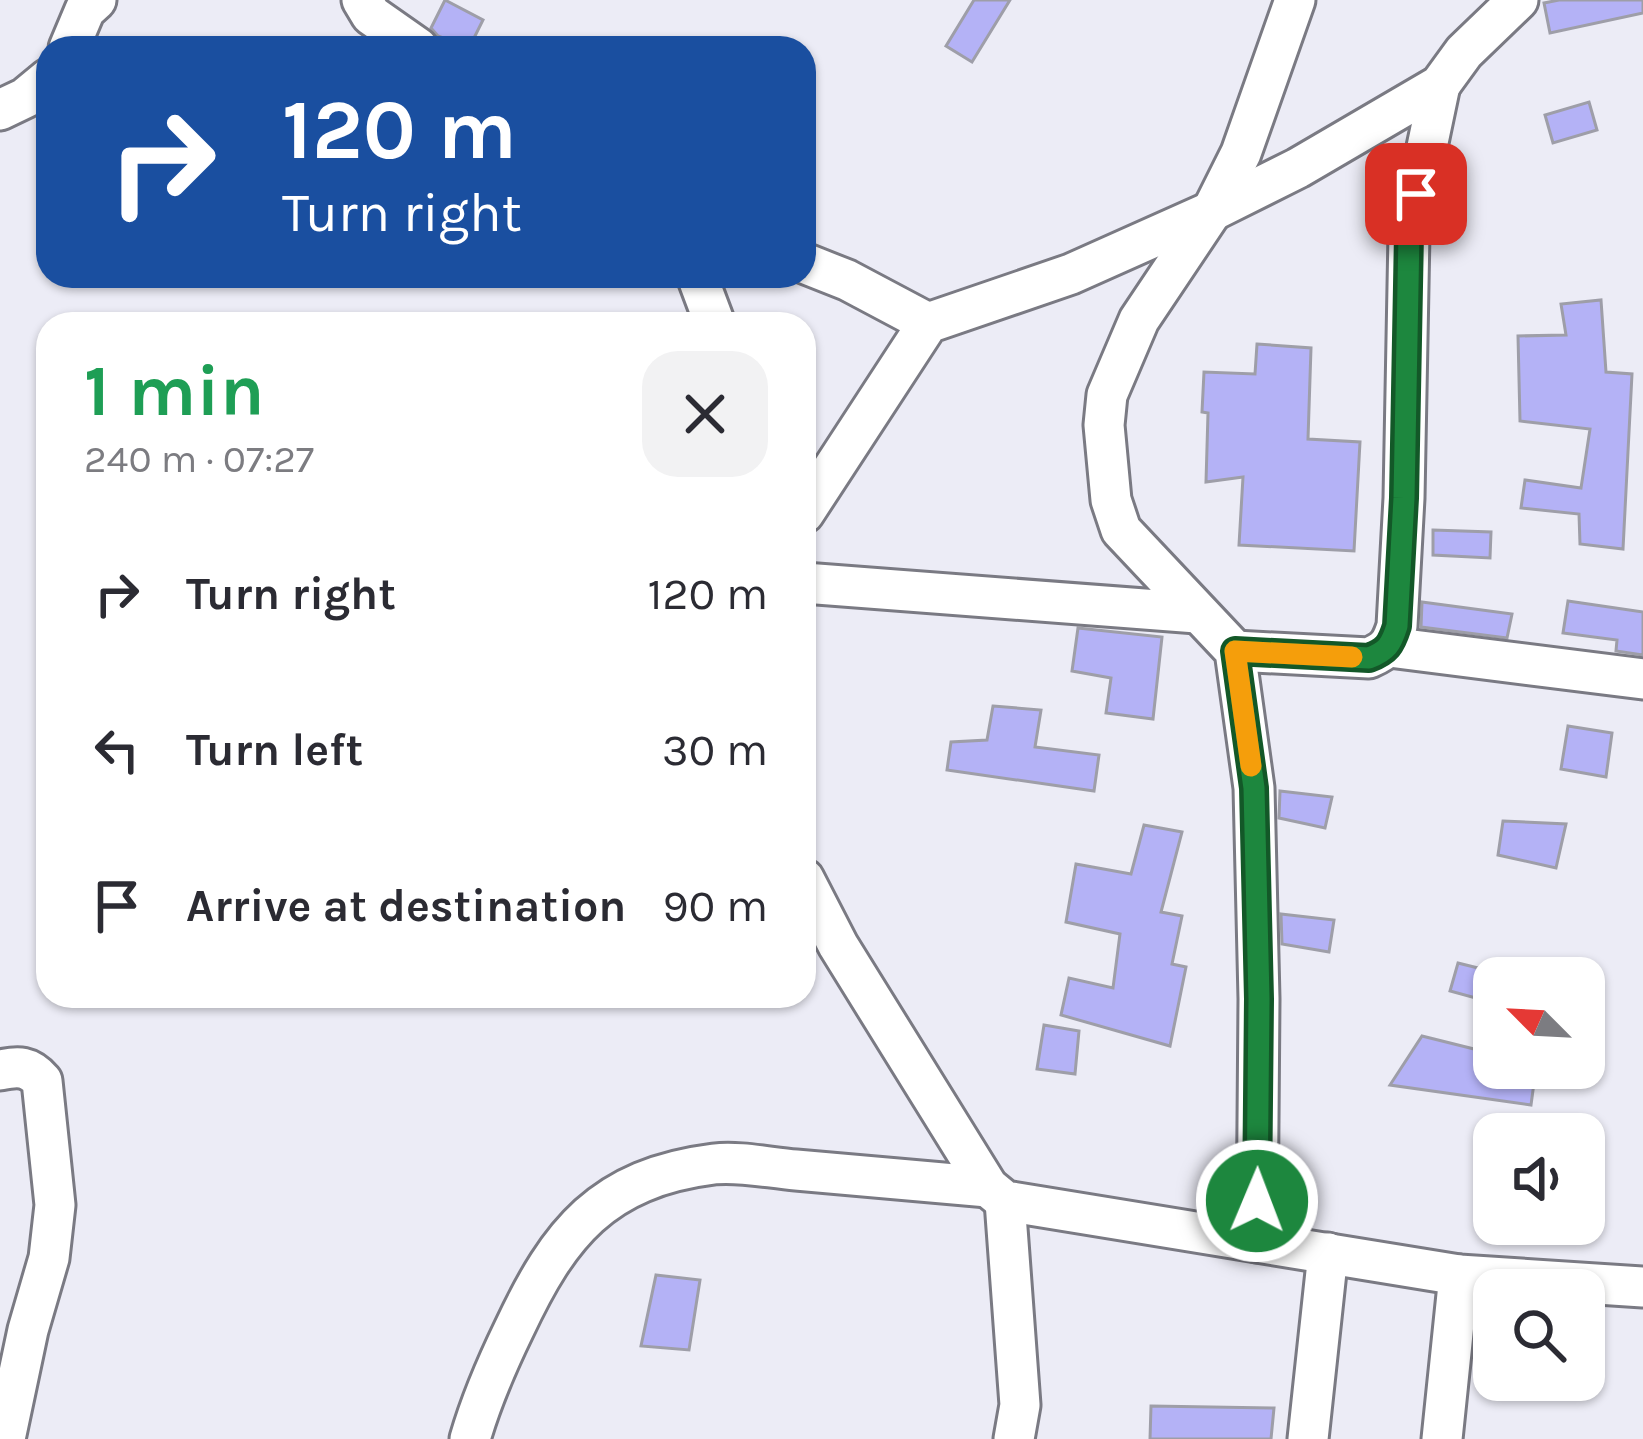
<!DOCTYPE html>
<html lang="en">
<head>
<meta charset="utf-8">
<style>
  body { margin:0; font-family:Karla,sans-serif; background:#f2f2f3; color:#2b2b33; height:100vh; display:flex; flex-direction:column; font-size:45px; white-space:nowrap }
  * { box-sizing:border-box; margin:0 }
  p { font-size:39px; color:#7c7c81 }
  .icon { flex:none; width:66px; height:66px; fill:none; stroke:currentColor; stroke-width:2; stroke-linecap:round; stroke-linejoin:round }
  .map { position:relative; flex:1; overflow:hidden }
  .details { position:absolute; left:36px; top:312px; width:780px; height:696px; display:flex; flex-direction:column; background:#fff; border-radius:36px; box-shadow:0 3px 9px #0004 }
  .details>* { flex:none }
  .hud { position:absolute; left:36px; top:36px; width:780px; height:252px; border-radius:36px; box-shadow:0 3px 9px #0004; background:#1a4fa0; color:#fff; overflow:hidden }
  .needle { width:78px; rotate:294deg }
  .controls { position:absolute; left:1473px; top:957px; display:grid; gap:24px }
  .controls a { display:grid; place-items:center; width:132px; height:132px; border-radius:24px; background:#fff; box-shadow:0 3px 9px #0004; font-size:60px }
  .pin { position:absolute; display:grid; place-items:center; width:102px; height:102px; color:#fff; margin:-51px; border-radius:24px; box-shadow:0 6px 18px #0006 }
  .me { position:absolute; width:132px; margin:-66px; rotate:1deg; stroke-linejoin:round; filter:drop-shadow(0 0 9px #0008) }
  .turn { display:flex; align-items:center; gap:42px; height:252px; padding:0 48px; font-size:54px }
  .turn .icon { width:156px; height:156px; stroke-width:2.5 }
  .turn b { display:block; font-size:84px; line-height:102px }
  .round { display:grid; place-items:center; flex:none; width:126px; height:126px; border-radius:36px; background:#f2f2f3 }
  .head { display:flex; align-items:center; justify-content:space-between; height:204px; padding:0 48px }
  h1 { font-size:72px; font-weight:700; line-height:90px; color:#1e9e55 }
  ul { padding:0; list-style:none }
  li { display:flex; align-items:center; gap:36px; height:156px; padding:0 48px }
  li div { flex:1 }
  li b { display:block; font-size:45px }
  li em { font-style:normal }
  .map>svg:first-child { display:block }
  .building { fill:#b4b2f6; stroke:#9e9ea8; stroke-width:3 }
  .lines { fill:none; stroke-linecap:round; stroke-linejoin:round }
  .street-casing { stroke:#7a7a83; stroke-width:45 }
  .street { stroke:#fff; stroke-width:39 }
  .route-casing { stroke:#135828; stroke-width:30 }
  .route { stroke:#1d873e; stroke-width:21 }
  .slow { stroke:#f59e0b; stroke-width:21 }
</style>
</head>
<body>
<div class="map">
<svg width="1643" height="1439" viewBox="0 0 1643 1439">
  <rect width="100%" height="100%" fill="#ececf6"/>
  <g class="building">
    <polygon points="445,0 483,20 469,48 438,36 431,28"/>
    <polygon points="974,0 1010,0 972,62 946,46"/>
    <polygon points="1559,0 1643,0 1643,13 1550,33 1544,3"/>
    <polygon points="1589,102 1597,130 1553,143 1545,115"/>
    <polygon points="1601,300 1606,372 1632,374 1623,549 1580,544 1579,514 1521,508 1525,480 1581,488 1590,429 1520,421 1518,336 1566,335 1561,304"/>
    <polygon points="1257,344 1311,348 1308,439 1360,442 1354,551 1239,545 1243,477 1206,482 1208,413 1202,412 1204,372 1255,374"/>
    <polygon points="1433,530 1491,532 1490,558 1433,555"/>
    <polygon points="1568,601 1643,612 1643,655 1616,651 1617,640 1563,633"/>
    <polygon points="1422,602 1512,614 1507,638 1421,627"/>
    <polygon points="1078,628 1162,637 1153,719 1106,713 1111,678 1072,671"/>
    <polygon points="993,706 1041,710 1035,747 1099,755 1094,791 947,770 951,742 987,740"/>
    <polygon points="1568,726 1612,733 1606,777 1561,769"/>
    <polygon points="1280,791 1332,797 1325,828 1279,818"/>
    <polygon points="1503,821 1566,824 1556,868 1498,855"/>
    <polygon points="1144,825 1182,832 1161,912 1182,916 1172,964 1186,967 1170,1046 1061,1015 1069,978 1113,988 1120,934 1066,922 1076,864 1131,874"/>
    <polygon points="1281,914 1334,920 1329,952 1282,944"/>
    <polygon points="1458,963 1494,972 1494,1003 1450,991"/>
    <polygon points="1044,1025 1079,1031 1075,1074 1037,1069"/>
    <polygon points="1422,1036 1494,1054 1494,1068 1536,1068 1531,1105 1390,1085"/>
    <polygon points="656,1275 700,1280 689,1350 641,1346"/>
    <polygon points="1151,1406 1274,1408 1271,1439 1150,1439"/>
  </g>
  <g class="lines">
    <g class="street-casing">
      <g id="street">
        <polyline points="362,0 371,15 418,48"/>
        <polyline points="69,48 85,10 96,0"/>
        <polyline points="0,110 25,98 48,79"/>
        <polyline points="804,263 847,280 928,323"/>
        <polyline points="697,276 715,324"/>
        <polyline points="804,513 928,323 1071,274 1212,211 1298,168 1440,85 1464,52 1518,0"/>
        <polyline points="804,583 1197,613"/>
        <polyline points="1389,647 1643,679"/>
        <path d="M1235,651L1369,658C1387,650 1391,645 1397,626L1404,498L1409,233L1440,85"/>
        <polyline points="804,879 838,945 988,1187 1005,1201 1459,1275 1643,1287"/>
        <path d="M0,1070C19,1066 29,1066 42,1081L55,1205L49,1258L28,1330L5,1439"/>
        <polyline points="1005,1201 1020,1405 1014,1439"/>
        <polyline points="1257,1242 1259,999 1254,788 1235,651 1121,530 1111,500 1104,425 1107,395 1139,320 1212,211 1241,153 1295,0"/>
        <path d="M470,1439C481,1401 497,1364 514,1329C559,1233 602,1178 714,1164C740,1161 770,1168 796,1170C860,1176 924,1181 988,1187"/>
        <polyline points="1308,1439 1328,1253"/>
        <polyline points="1442,1439 1459,1275"/>
      </g>
    </g>
    <use href="#street" class="street"/>
  </g>
  <g class="lines">
    <g class="route-casing">
      <path id="route" d="M1257,1201L1259,999L1254,788L1235,651L1369,658C1387,651 1391,645 1397,626L1404,498L1409,233L1416,194"/>
    </g>
    <use href="#route" class="route"/>
    <polyline class="slow" points="1251,766 1235,651 1352,657"/>
  </g>
</svg>
<div class="controls">
<a><svg class="needle" viewBox="-14 -14 28 28"><path d="M0-13l5 13h-10z" fill="#e53935"/><path d="M0 13l5-13h-10z" fill="#7c7c81"/></svg></a>
<a><svg class="icon" aria-label="sound" viewBox="0 0 24 24"><path d="M4 9h4l5-4v14l-5-4H4zM17 9q2 3 0 6"/></svg></a>
<a><svg class="icon" aria-label="search" viewBox="0 0 24 24"><circle cx="10" cy="10" r="6"/><path d="M15 15l6 6"/></svg></a>
</div>
<div class="pin" style="left:1416px;top:194px;background:#d93025"><svg class="icon" aria-label="arrive" viewBox="0 0 24 24"><path d="M6 21V4h12l-3 4 3 4H6"/></svg></div>
<svg class="me" style="left:1257px;top:1201px" viewBox="-20 -20 40 40"><circle r="17" fill="#1d873e" stroke="#fff" stroke-width="3"/><path d="M0-11L8 9 0 5-8 9z" fill="#fff"/></svg>
<div class="hud">
<div class="turn"><svg class="icon" aria-label="right" viewBox="0 0 24 24"><path d="M7 20v-9h11M14 6l5 5-5 5"/></svg><div><b>120 m</b>Turn right</div></div>
</div>
<section class="details">
<div class="head"><div><h1>1 min</h1><p>240 m · 07:27</p></div><a class="round"><svg class="icon" aria-label="close" viewBox="0 0 24 24"><path d="M6 6l12 12M18 6L6 18"/></svg></a></div>
<ul>
<li><svg class="icon" aria-label="right" viewBox="0 0 24 24"><path d="M7 20v-9h11M14 6l5 5-5 5"/></svg><div><b>Turn right</b></div><em>120 m</em></li>
<li><svg class="icon" aria-label="left" viewBox="0 0 24 24"><path d="M17 20v-9H6M10 6l-5 5 5 5"/></svg><div><b>Turn left</b></div><em>30 m</em></li>
<li><svg class="icon" aria-label="arrive" viewBox="0 0 24 24"><path d="M6 21V4h12l-3 4 3 4H6"/></svg><div><b>Arrive at destination</b></div><em>90 m</em></li>
</ul>
</section>
</div>
</body>
</html>
